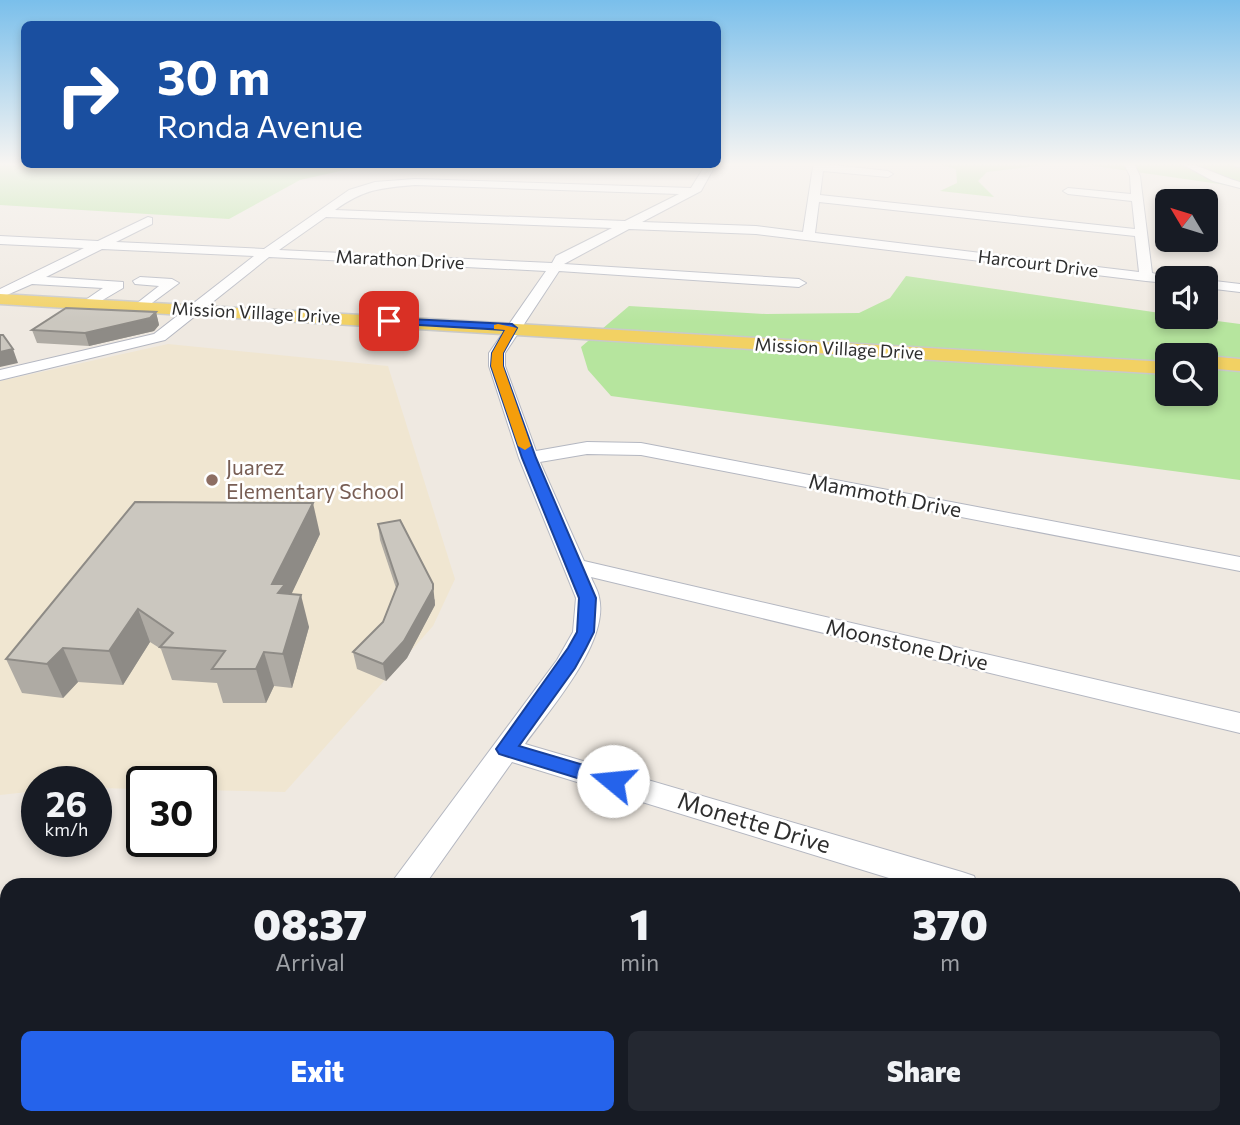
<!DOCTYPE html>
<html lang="en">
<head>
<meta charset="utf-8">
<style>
  body { margin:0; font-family:Commissioner,sans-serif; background:#242831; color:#f1f3f6; height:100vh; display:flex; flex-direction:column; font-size:26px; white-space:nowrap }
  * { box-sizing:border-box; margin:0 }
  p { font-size:23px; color:#9ea1a6 }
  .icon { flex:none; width:38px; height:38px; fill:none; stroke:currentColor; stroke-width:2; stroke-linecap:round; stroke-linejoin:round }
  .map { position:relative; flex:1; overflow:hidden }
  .details { position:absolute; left:0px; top:878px; width:1241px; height:247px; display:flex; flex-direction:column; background:#171b24; border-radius:21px 21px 0 0; box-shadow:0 4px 10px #0003 }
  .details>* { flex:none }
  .top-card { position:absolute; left:21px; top:21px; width:700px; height:147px; border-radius:10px; box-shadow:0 4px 10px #0003; background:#1a4fa0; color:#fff; overflow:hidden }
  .needle { width:46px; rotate:308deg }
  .tools { position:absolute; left:1155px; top:189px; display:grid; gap:14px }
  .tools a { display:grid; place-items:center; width:63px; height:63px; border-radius:10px; background:#171b24; box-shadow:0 4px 10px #0003; font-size:35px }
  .speed { position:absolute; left:21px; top:766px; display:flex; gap:14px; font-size:35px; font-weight:700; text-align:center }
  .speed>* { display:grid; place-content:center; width:91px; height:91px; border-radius:50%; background:#171b24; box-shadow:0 4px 10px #0003; line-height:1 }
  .speed small { font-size:18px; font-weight:400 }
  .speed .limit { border:4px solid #111; border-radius:10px; background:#fff; color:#111 }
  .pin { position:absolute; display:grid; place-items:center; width:60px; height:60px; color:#fff; margin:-30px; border-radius:14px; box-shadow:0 4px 10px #0006 }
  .me { position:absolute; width:77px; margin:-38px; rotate:287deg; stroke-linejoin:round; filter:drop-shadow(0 0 5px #0008) }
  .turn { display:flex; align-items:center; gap:24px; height:147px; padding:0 21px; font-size:32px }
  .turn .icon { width:91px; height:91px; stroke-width:2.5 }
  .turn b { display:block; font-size:49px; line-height:60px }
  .eta { display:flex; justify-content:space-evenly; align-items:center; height:119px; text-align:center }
  .eta b { font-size:42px; font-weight:800; line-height:49px }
  .button { display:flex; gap:14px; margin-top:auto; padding:14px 21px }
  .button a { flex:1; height:80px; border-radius:10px; background:#2563eb; color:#fff; font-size:28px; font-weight:800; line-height:80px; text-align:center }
  .button a+a { background:#242831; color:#f1f3f6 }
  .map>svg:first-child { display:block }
  .education { fill:#f0e6d1 }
  .green { fill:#b6e59e; fill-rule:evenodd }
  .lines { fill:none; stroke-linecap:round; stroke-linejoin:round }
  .minor-casing { stroke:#b4b7c1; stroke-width:2 }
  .major-casing { stroke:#c9c9c9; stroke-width:3 }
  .minor { fill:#fff; fill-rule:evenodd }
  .major { fill:#f2d163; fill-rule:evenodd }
  .wall { fill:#afaba4 }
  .shaded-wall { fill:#8e8b86 }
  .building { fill:#cbc7bf; stroke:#8e8b86; stroke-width:2 }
  .route { fill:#2563eb; stroke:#184099; stroke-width:2 }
  .slow { fill:#f59e0b }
  .education-dot { fill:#8d6e63; stroke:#fff; stroke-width:2.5 }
  .labels { text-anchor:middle; stroke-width:5; stroke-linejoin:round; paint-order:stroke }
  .far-street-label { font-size:18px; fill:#2e2e2e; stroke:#fff }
  .education-label { font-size:21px; fill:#785e54; stroke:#fff; text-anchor:start }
  .street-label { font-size:21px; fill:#2e2e2e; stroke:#fff }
  .near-street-label { font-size:24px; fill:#2e2e2e; stroke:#fff }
</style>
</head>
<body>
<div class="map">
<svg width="1240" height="1125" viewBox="0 0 1240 1125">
  <rect width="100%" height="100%" fill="#efe9e1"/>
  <polygon class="education" points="168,344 388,366 455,579 433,626 285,792 201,790 201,782 142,782 142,789 96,788 96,782 37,782 37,791 0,795 0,381"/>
  <g class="green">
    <polygon points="0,164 24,164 367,165 300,180 229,219 0,205"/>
    <polygon points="938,164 1052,164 987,172 978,181 994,197 940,191 957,183 956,169"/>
    <polygon points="1081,164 1240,164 1240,187"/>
    <path d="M906,276L1167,314V317H1187L1240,324V480L611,396L588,370L581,347L629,306L766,314L859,313L890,298ZM1167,355H1206V394H1167Z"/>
    <polygon points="791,1118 1030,1118 1049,1125 796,1125"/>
  </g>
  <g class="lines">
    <g class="minor-casing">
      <g id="minor">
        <path d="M706,164H716L701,191L642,222L756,226L803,232L813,167L814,164H824L888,171L893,174L888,177L823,171L820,195L1135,229L1132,201L1068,194L1063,191L1068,188L1131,194L1130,176L1124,164H1134L1140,176L1152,273L1173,278H1167V283L1146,281L756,234L629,229L564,264L799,279L806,283L799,287L559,271L505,353V366L536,451L587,442L641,443L1240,557V571L641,455L587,454L540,462L584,561L1240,713V733L591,577C593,583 598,590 599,597C610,642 550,709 525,744L962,872L974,876L978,886H915L512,762L424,886H389L557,660L573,632L576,598L519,458L489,366V353L546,271L269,257L165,340L0,380V370L154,334L254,256L102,249L46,277L123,282V288L89,308L84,307L82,304L84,301L103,288L32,284L0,298V289L84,248L0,244V236L98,241L148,217L152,218V224L116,242L264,249L349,190L375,182L415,179L691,188ZM415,185L679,194L625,221L335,210C364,189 380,188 415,185ZM819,202L1135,236L1139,272L815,233ZM326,217L612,228L556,256L552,263L279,250Z"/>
        <path d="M1182,164C1202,164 1220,177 1240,182V188L1213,181Z"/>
        <polygon points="1234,164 1240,164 1240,167 1235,166"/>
        <polygon points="140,277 172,279 179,283 141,311 136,310 134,307 136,304 159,286 135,284 133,281"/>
        <polygon points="1206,280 1240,284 1240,292 1206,288"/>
        <polygon points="7,918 7,948 0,949 0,919"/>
        <polygon points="1234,951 1240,953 1240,985 1234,983"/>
        <polygon points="211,1118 254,1118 251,1125 209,1125"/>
        <polygon points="485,1118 530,1118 532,1125 488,1125"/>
      </g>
    </g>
    <g class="major-casing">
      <g id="major">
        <polygon points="0,294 1167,362 1167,374 0,304"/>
        <polygon points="1206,356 1240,359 1240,371 1206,368"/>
      </g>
    </g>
    <use href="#minor" class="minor"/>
    <use href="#major" class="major"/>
  </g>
  <g class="wall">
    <polygon points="156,312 159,325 154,331 89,346 37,343 32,330"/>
    <polygon points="378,524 435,600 435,605 407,658 386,681 357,669 353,652 383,622 396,588 380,540"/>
    <polygon points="320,534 291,594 309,627 292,688 274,686 266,703 223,703 217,683 172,680 161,649 150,642 123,685 78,682 63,698 22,693 6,659"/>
  </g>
  <g class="shaded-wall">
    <polygon points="156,312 159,325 154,331 89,346 85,333"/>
    <polygon points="13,349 18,363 0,367 0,352"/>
    <polygon points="313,503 320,534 283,612 272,584"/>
    <polygon points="433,584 435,605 407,658 386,681 383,664"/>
    <polygon points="301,595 309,627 292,688 283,654"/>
    <polygon points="138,609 150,642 123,685 109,651"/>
    <polygon points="63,648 78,682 63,698 47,664"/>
    <polygon points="264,652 274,686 266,703 256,669"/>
  </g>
  <g class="building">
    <polygon points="66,308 156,312 150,318 85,333 32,330"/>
    <polygon points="0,335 3,335 13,349 0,352"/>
    <polygon points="135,502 313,503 272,584 285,584 278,593 301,595 283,654 264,652 256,669 212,669 225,651 160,647 173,633 138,609 109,651 63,648 47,664 6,659"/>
    <polygon points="400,520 433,584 433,589 404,641 383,664 353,652 383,622 398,584 378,524"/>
  </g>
  <linearGradient id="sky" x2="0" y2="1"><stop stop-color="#7abfeb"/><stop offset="0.51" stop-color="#f8f5f2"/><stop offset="1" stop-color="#f8f5f2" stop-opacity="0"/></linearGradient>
  <rect width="1240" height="322" fill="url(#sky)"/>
  <polygon class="route" points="389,318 512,324 517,328 503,353 503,366 536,458 596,598 594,632 586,648 575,668 519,746 621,776 624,781 621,787 613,789 499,754 496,749 568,648 577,632 579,598 522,458 491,366 492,353 505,330 385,323 384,321"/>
  <polygon class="slow" points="498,324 517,328 503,353 503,366 531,446 525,450 518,446 491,366 492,353 505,330 494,329 494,325"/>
  <circle class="education-dot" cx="212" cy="480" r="7"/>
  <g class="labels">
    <g class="far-street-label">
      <text transform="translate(400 260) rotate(3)" y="6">Marathon Drive</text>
      <text transform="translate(1038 264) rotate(7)" y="6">Harcourt Drive</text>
      <text transform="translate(256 313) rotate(3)" y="6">Mission Village Drive</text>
      <text transform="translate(839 349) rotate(3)" y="6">Mission Village Drive</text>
    </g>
    <g class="education-label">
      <text x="226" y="475">Juarez<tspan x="226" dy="24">Elementary School</tspan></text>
    </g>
    <g class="street-label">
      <text transform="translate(885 496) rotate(11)" y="7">Mammoth Drive</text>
      <text transform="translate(907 645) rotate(13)" y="7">Moonstone Drive</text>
    </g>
    <g class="near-street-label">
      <text transform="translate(754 823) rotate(17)" y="8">Monette Drive</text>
    </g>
  </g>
</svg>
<div class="tools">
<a><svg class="needle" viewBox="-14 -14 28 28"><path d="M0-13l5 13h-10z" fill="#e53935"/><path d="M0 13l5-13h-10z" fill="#9ea1a6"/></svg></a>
<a><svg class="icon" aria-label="sound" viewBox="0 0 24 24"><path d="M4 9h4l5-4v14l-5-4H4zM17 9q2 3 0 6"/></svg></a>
<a><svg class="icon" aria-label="search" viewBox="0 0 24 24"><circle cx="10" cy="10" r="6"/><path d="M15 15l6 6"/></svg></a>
</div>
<div class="speed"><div>26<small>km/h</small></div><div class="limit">30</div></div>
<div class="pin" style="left:389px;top:321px;background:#d93025"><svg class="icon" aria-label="arrive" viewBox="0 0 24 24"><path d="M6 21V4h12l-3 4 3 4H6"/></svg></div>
<svg class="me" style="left:613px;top:781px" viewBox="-20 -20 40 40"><circle r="19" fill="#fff"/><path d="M0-13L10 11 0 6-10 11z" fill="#2563eb"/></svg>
<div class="top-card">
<div class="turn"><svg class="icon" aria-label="right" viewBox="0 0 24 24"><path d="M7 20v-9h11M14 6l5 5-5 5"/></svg><div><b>30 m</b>Ronda Avenue</div></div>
</div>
<section class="details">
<div class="eta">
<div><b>08:37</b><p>Arrival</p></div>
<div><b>1</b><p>min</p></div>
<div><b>370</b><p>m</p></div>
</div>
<div class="button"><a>Exit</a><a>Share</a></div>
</section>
</div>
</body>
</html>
